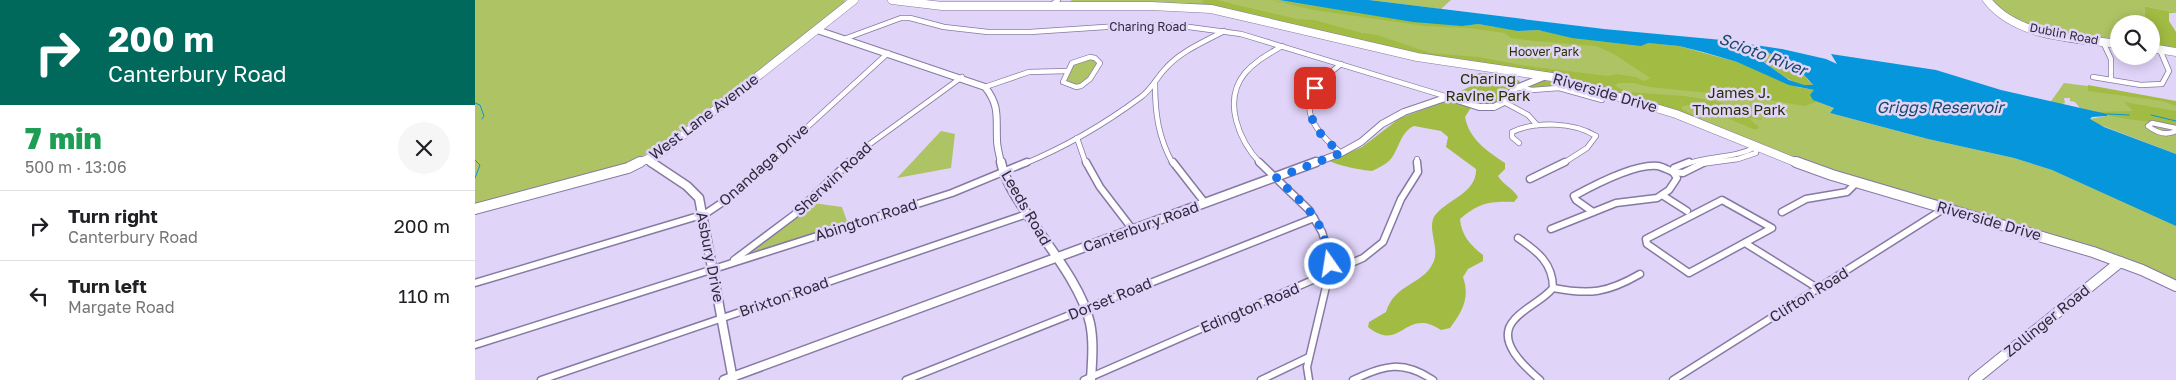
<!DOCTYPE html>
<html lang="en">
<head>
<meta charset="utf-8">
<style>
  body { margin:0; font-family:"Golos Text",sans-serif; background:#f6f6f6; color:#202124; height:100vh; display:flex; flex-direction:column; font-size:19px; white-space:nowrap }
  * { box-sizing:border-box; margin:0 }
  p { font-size:16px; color:#757577 }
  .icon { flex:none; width:28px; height:28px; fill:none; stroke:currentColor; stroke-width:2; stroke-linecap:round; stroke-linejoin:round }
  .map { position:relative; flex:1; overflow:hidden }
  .side { display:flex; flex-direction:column; background:#fff; width:475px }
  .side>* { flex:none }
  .top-card { background:#00695c; color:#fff; overflow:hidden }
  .controls { position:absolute; left:1635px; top:15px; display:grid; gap:10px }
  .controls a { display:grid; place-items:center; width:50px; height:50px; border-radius:50%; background:#fff; box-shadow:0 2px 12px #0003; font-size:25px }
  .pin { position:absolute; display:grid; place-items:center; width:42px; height:42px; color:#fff; margin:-21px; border-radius:10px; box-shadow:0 2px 8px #0006 }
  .me { position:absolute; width:55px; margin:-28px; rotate:347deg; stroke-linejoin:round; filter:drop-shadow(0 0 4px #0008) }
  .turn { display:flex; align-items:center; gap:18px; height:105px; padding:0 25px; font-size:22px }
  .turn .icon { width:65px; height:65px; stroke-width:2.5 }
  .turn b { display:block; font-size:35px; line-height:42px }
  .round { display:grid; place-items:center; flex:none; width:52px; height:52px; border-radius:26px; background:#f6f6f6 }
  .overview { display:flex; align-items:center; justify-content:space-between; height:85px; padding:0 25px }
  h1 { font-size:30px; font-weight:800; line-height:38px; color:#1e9e55 }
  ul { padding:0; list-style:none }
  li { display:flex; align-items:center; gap:15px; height:70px; padding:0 25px; border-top:1px solid #e0e0e0 }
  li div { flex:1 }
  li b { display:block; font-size:19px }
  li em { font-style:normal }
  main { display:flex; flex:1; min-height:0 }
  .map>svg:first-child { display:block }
  .green { fill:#aec464 }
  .forest { fill:#a2bb43 }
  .water { fill:#0596dc; fill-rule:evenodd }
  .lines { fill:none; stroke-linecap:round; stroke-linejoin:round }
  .stream { stroke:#0596dc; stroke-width:1 }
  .minor-far1-casing { stroke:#8779a3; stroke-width:6 }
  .minor-casing { stroke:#8779a3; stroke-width:9 }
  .tertiary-far1-casing { stroke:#8779a3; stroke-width:8 }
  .tertiary-casing { stroke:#8779a3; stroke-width:11 }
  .secondary-casing { stroke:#8779a3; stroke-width:12 }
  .primary-far1-casing { stroke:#8779a3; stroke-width:9 }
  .primary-casing { stroke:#8779a3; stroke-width:12 }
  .minor-far1 { stroke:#fff; stroke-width:4.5 }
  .minor { stroke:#fff; stroke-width:6 }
  .tertiary-far1 { stroke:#fff; stroke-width:6 }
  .tertiary { stroke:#fff; stroke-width:8 }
  .secondary { stroke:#fff; stroke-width:10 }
  .primary-far1 { stroke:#fff; stroke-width:8 }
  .primary { stroke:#fff; stroke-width:10 }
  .route { stroke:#1a73e8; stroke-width:9; stroke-dasharray:0 16.2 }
  .labels { text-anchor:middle; stroke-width:5; stroke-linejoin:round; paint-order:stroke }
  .far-street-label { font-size:12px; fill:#2e293a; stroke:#e0d4f9 }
  .far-park-label { font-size:12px; fill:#283100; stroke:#e0d4f9 }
  .park-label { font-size:15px; fill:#283100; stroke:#e0d4f9 }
  .street-label { font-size:15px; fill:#2e293a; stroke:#e0d4f9 }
  .water-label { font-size:16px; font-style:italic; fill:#194865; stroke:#e0d4f9 }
</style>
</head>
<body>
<main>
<section class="side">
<div class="top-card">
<div class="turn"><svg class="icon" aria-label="right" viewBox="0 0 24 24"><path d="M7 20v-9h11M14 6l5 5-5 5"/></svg><div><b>200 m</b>Canterbury Road</div></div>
</div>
<div class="overview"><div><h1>7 min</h1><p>500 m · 13:06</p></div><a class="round"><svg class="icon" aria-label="close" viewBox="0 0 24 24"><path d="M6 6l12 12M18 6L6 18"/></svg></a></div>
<ul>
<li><svg class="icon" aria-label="right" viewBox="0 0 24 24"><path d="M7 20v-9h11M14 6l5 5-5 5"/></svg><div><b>Turn right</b><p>Canterbury Road</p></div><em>200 m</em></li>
<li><svg class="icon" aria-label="left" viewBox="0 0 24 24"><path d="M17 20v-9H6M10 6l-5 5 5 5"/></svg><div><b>Turn left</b><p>Margate Road</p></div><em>110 m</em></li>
</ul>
</section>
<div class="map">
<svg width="1701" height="380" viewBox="0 0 1701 380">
  <rect width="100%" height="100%" fill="#e0d4f9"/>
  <g class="green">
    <polygon points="0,0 370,0 369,4 184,148 156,162 0,205"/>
    <polygon points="597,0 804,0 1086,35 1204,46 1359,108 1355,113 1453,139 1539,158 1577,170 1690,220 1701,226 1701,286 1667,270 1357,175 1128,91 1134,84 915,49 778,15 740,8 590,5"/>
    <polygon points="894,0 976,0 966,9"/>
    <polygon points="1512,0 1701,0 1701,13 1669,6 1671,24 1644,24 1644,44 1590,36 1537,21"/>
    <path d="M618,59L623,63C616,78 609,89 591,82C590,75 598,61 606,60C610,59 614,59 618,59Z"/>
    <polygon points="1589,83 1613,86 1701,102 1701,154 1620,123 1614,119 1632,116 1605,108 1600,102 1595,101 1595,98 1589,98 1590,103 1585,105 1574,104"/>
    <polygon points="466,131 480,134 476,168 422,178"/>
    <polygon points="338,203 367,207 373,224 276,253"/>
  </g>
  <g class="forest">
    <polygon points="725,0 741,0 822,19 839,20 887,33 902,35 955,53 1003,57 1046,65 1133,76 1142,74 1161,77 1169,81 1175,78 1139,54 1121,46 1059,41 1036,38 1030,33 993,28 950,26 839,10 796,0 987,26 1003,24 1043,31 1063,30 1127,42 1173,43 1204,46 1262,62 1323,87 1339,90 1338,100 1342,102 1329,106 1283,98 1174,87 1159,83 1143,83 1140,86 1153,92 1209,96 1241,101 1289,120 1273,118 1284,127 1283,129 1278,129 1250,117 1249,116 1259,115 1250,110 1235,110 1213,105 1206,107 1208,110 1226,118 1221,119 1133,89 1075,74 978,61 915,49 778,15 740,8 664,3 726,3 729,1"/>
    <polygon points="1669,6 1701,13 1694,13 1694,21 1701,32 1701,48 1676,46 1676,24 1671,24"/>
    <path d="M1260,48L1291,52L1325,64L1332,79L1338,85C1319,90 1296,65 1280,56C1273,52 1262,52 1254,50Z"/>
    <path d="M1005,73C1017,74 1040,73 1047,84C1032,91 1036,90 1026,101C1015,113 988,100 976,96L996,86L1001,74Z"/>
    <polygon points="1073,79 1148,102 1123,98 1091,88 1050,87"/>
    <polygon points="1613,85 1701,101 1701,106 1687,101 1613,91"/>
    <path d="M975,100L997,106L990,117C994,139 1012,151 1030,163V169L1023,176C1028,185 1038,188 1043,197L1039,202C1014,201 1004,203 985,219C986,235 996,246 1008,255V261L993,269L988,277C995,297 988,311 975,328L966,330C929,306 927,354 893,327L894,322L911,312C920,283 948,285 958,263C966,248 950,227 961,214C974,199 1002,192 1001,169L971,147L973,137L966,131L939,126C925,132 924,150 915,160C910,165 903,168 897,171C887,170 863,166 855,161L887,147L925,118Z"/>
    <path d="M1649,102L1701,111V125C1679,121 1658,121 1636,116C1631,115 1627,113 1621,112L1658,111Z"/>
  </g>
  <path class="water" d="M804,0H894L1129,29L1247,40L1307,49L1351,59L1362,64L1356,54L1461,70L1526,90L1632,114V116L1617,117L1615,119L1629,127L1701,154V226L1577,170L1539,158L1453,139L1355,113L1359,108L1338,100L1335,95L1339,90L1314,85L1262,62L1228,52L1204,46L1173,43L1166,46L1097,38L1063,30L1043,31L1003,24L987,26L938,22ZM1260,48L1291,52L1325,64L1323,68L1338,85H1329L1314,80L1280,56L1255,50Z"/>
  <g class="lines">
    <g class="stream">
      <polyline points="0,103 5,105 9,116 7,119"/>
      <polyline points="1632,114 1654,115"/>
      <polyline points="1676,115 1701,121"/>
      <polyline points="0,160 5,165 0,178"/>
    </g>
    <g class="minor-far1-casing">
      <g id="minor-far1">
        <polyline points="575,6 583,0"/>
        <polyline points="369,39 426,18 435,18 469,27 513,32 555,32 645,26 699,25 766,34 973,97"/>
        <polyline points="1628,42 1636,59 1636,79"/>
        <polygon points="615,57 620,58 625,63 615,79 606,86 601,87 588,82 597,63"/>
        <path d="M866,64C823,97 825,119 866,153"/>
        <polyline points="1618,77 1666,85 1687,84 1694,71 1685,50"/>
        <path d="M680,83C680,113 683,137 698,164"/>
        <polyline points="510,87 554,72 592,71"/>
        <polyline points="1043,87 1057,90 1084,88 1127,100"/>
        <polyline points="1029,102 1053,115 1062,125"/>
        <path d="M1701,128L1677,123L1673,126C1682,133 1691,136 1701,131"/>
        <polyline points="602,138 611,164"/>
        <path d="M1044,143L1037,137V132C1061,121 1099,122 1121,136L1112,148L1087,164"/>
        <polyline points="942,159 942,164"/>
        <polyline points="292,164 413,53"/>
        <polyline points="373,164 388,149 487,77"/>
        <path d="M549,164C590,147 631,123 666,97C677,89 682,77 691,68C706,51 729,42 749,31"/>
        <path d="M786,164C764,141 747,101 770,73C780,61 794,54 807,46"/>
        <path d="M1211,164C1235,155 1258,159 1281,147V153L1263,159L1226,164"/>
      </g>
    </g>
    <g class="minor-casing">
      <g id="minor">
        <polyline points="611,162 625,187 658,230"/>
        <polyline points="698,162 730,203"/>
        <polyline points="784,162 834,210 847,232 852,248 854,274 832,367 834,380"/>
        <polyline points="1198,172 1208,173 1230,162"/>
        <polyline points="1198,172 1199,168 1214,162"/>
        <polyline points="1055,179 1090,162"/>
        <polyline points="1187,195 1212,211"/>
        <polygon points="1247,200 1297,228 1214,273 1172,244 1171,239"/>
        <path d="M1118,212L1101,200L1099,196C1119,185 1160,163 1183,166C1188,167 1193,170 1198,172"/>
        <polyline points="1307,212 1331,199 1372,192 1382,182"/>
        <polyline points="1076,229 1141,203 1182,198 1194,190 1202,178 1198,172"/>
        <path d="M1043,238C1062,251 1078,263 1078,288C1067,301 1050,307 1039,320C1020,341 1050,367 1065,380"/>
        <polyline points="1270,243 1344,289"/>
        <polyline points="259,260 319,215 374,162"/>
        <polyline points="0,283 230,214 257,196 294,162"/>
        <path d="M1078,288C1115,295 1132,293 1165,274"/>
        <polyline points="0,345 477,193 552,162"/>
        <polyline points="66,380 552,214"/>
        <polyline points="431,380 839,218"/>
        <polyline points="609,380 888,258 908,242 926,199 943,172 942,162"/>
        <polyline points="786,380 834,357"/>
        <path d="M878,380C909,365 928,360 958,380"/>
        <polyline points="1198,380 1470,208"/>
      </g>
    </g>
    <g class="tertiary-far1-casing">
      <g id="tertiary-far1">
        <path d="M342,30L510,87C525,106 521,117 522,140C522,148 525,156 526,164"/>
        <polyline points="172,160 177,164"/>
        <polyline points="837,164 866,153 886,142 907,124 929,112 973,97 1004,107 1019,107 1029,102 1039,89 1071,76"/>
      </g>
    </g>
    <g class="tertiary-casing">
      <g id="tertiary">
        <polyline points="176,162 212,186 224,198 258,380"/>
        <path d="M526,162C530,182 543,200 554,217C574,247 607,287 615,323C619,342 617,361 616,380"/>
        <polyline points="249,380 841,162"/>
      </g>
    </g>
    <g class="secondary-casing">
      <polyline id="secondary" points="1499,380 1645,262"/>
    </g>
    <g class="primary-far1-casing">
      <g id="primary-far1">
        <polyline points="417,0 467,6 676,6 736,9 942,57 1077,77 1201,114 1325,164"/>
        <path d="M1512,0C1542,38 1600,38 1644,44"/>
        <polyline points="1676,48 1701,52"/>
        <polyline points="162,164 187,152 379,0"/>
      </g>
    </g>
    <g class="primary-casing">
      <g id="primary">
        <polyline points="1321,162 1357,175 1618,252 1667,270 1701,286"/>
        <polyline points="0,209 153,168 165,162"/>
      </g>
    </g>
    <use href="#minor-far1" class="minor-far1"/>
    <use href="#minor" class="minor"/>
    <use href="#tertiary-far1" class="tertiary-far1"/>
    <use href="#tertiary" class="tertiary"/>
    <use href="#secondary" class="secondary"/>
    <use href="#primary-far1" class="primary-far1"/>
    <use href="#primary" class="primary"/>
  </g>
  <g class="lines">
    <path class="route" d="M840,88C827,118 844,135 866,153L801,178C818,194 840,211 848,234C851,243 853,254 855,264"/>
  </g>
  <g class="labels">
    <g class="far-street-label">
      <text x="673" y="31">Charing Road</text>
      <text transform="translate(1589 34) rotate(11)" y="4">Dublin Road</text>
    </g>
    <g class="far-park-label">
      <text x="1069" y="56">Hoover Park</text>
    </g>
    <g class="park-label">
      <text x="1013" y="84">Charing<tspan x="1013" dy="17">Ravine Park</tspan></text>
      <text x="1264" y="98">James J.<tspan x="1264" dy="17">Thomas Park</tspan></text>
    </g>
    <g class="street-label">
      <text transform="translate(1130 93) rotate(16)" y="5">Riverside Drive</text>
      <text transform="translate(229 117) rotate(-37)" y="5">West Lane Avenue</text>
      <text transform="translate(289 165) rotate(-42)" y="5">Onandaga Drive</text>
      <text transform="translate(358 179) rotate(-43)" y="5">Sherwin Road</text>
      <text transform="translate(551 208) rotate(60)" y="5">Leeds Road</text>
      <text transform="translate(391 220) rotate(-18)" y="5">Abington Road</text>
      <text transform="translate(1514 221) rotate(16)" y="5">Riverside Drive</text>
      <text transform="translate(666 227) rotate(-20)" y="5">Canterbury Road</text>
      <text transform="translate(235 257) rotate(79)" y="5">Asbury Drive</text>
      <text transform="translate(1334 295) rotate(-32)" y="5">Clifton Road</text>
      <text transform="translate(309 297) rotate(-19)" y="5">Brixton Road</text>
      <text transform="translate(635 299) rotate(-22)" y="5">Dorset Road</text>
      <text transform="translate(775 308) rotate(-23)" y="5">Edington Road</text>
      <text transform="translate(1572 321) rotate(-39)" y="5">Zollinger Road</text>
    </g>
    <g class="water-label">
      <text transform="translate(1288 54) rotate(21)" y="6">Scioto River</text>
      <text x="1465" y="113">Griggs Reservoir</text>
    </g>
  </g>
</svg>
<div class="controls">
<a><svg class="icon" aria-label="search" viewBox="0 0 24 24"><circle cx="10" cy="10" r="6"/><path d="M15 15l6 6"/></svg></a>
</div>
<div class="pin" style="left:840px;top:88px;background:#d93025"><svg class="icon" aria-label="arrive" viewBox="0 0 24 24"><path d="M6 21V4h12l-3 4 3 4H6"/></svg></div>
<svg class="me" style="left:855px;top:264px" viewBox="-20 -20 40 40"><circle r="17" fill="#1a73e8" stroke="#fff" stroke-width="3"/><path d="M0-11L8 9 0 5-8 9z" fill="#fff"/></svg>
</div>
</main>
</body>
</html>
